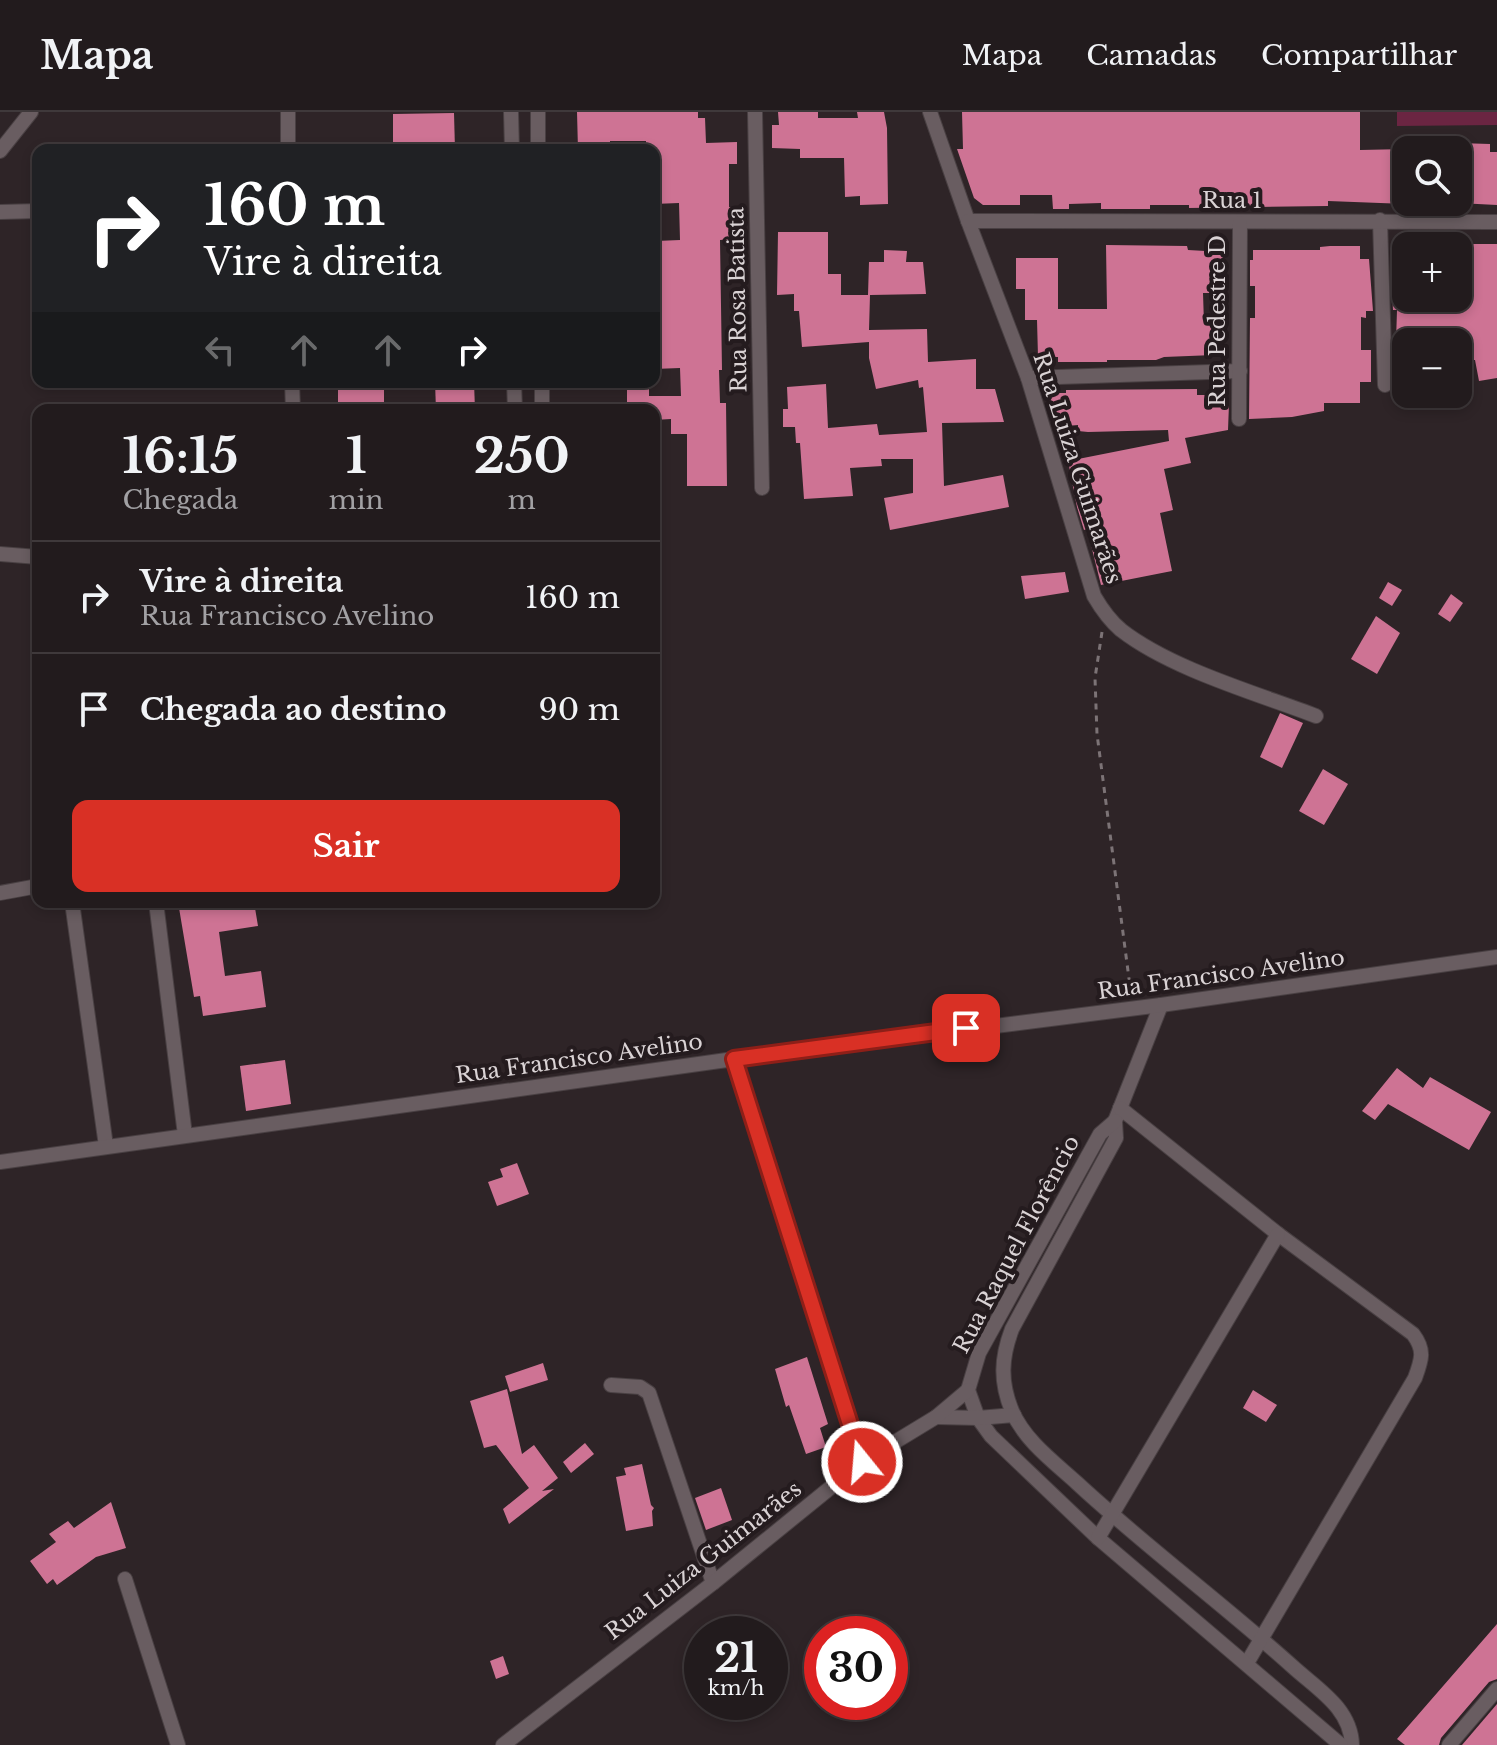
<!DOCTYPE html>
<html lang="pt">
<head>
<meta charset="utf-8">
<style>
  body { margin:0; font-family:"Libre Baskerville",serif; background:#2e282a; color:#f1f3f6; height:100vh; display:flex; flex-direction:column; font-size:30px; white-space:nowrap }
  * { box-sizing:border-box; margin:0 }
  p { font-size:26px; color:#a2a1a4 }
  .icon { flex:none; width:44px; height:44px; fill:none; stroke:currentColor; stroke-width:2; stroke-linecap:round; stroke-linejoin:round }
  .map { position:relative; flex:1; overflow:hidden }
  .details { position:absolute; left:32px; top:292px; width:628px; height:504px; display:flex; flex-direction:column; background:#221b1d; border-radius:16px; box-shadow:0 4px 12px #0003,0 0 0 2px #3f393b }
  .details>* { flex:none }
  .banner { position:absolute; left:32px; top:32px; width:628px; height:244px; border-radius:16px; box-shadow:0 4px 12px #0003,0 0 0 2px #3f393b; background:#202124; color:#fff; overflow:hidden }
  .tools { position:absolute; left:1392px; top:24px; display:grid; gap:16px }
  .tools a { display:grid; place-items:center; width:80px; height:80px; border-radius:16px; background:#221b1d; box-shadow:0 4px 12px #0003,0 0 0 2px #3f393b; font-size:40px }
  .speed { position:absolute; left:684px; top:1504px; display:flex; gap:16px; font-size:40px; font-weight:700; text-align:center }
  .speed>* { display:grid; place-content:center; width:104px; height:104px; border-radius:50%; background:#221b1d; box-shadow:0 4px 12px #0003,0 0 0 2px #3f393b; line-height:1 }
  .speed small { font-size:20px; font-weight:400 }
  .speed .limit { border:12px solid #d22; background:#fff; color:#111 }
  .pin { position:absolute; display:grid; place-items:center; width:68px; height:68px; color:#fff; margin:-34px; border-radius:16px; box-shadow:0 4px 12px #0006 }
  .me { position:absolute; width:88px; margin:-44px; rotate:343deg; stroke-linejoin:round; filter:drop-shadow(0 0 6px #0008) }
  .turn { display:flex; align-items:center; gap:28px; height:168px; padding:0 40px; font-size:36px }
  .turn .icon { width:104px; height:104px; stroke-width:2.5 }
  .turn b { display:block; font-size:56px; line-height:68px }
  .lanes { display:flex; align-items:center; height:76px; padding:0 40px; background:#0003; justify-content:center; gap:40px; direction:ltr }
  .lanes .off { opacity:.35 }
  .eta { display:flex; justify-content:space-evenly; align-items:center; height:136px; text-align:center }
  .eta b { font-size:48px; font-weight:800; line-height:56px }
  .primary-button { display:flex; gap:16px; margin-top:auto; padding:16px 40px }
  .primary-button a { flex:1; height:92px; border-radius:16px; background:#d93025; color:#fff; font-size:32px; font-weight:800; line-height:92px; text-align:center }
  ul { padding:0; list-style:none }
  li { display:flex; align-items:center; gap:24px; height:112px; padding:0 40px; border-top:2px solid #3f393b }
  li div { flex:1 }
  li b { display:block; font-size:30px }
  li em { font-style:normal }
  header { display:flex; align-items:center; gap:48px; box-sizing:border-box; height:112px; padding:0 40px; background:#221b1d; border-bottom:2px solid #3f393b }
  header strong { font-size:38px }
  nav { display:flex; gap:44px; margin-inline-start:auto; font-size:28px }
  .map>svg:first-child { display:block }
  .green { fill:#6b2542 }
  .building { fill:#ce7394 }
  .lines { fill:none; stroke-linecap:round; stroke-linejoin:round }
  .minor-casing { stroke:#494043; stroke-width:16 }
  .path { stroke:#7c7376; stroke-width:3; stroke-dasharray:6 6; stroke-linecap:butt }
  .minor { stroke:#695d61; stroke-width:14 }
  .route-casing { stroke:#8d1f18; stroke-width:20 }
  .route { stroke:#d93025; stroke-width:14 }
  .labels { text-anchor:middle; stroke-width:8; stroke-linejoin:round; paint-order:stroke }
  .street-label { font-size:22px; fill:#dad3d5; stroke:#241b1e }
</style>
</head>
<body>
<header>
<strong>Mapa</strong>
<nav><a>Mapa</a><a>Camadas</a><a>Compartilhar</a></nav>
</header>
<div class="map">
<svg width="1497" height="1633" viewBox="0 0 1497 1633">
  <rect width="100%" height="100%" fill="#2e2427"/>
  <polygon class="green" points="1397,0 1497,0 1497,13 1397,14"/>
  <g class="building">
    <polygon points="577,0 698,0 698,6 705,6 706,31 737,30 737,52 729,52 729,95 733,95 733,127 720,128 722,258 719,258 720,291 726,291 727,374 687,374 687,322 671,322 671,307 654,308 654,298 627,298 627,270 649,270 649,284 681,284 680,256 654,257 654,193 658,193 656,129 680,128 679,91 654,92 654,38 646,38 646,29 610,29 610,38 578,38"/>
    <polygon points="778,0 818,0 818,6 858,6 857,0 884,0 887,16 888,92 860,93 860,84 845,85 844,46 800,46 800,37 772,36 772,13 779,13"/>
    <polygon points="962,0 1360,0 1360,38 1406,37 1406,92 1328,89 1328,94 1189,96 1189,93 1150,93 1150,97 1101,97 1101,91 1069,92 1069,97 1053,97 1052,83 1020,83 1020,93 983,93 974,86 957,37 963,37"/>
    <polygon points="454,1 455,38 393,38 393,2"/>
    <polygon points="1458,31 1490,32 1490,40 1497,40 1497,93 1458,91"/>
    <polygon points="778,120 828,120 828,162 841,162 841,183 868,183 869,150 884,150 884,138 907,139 906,150 923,150 926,182 870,183 869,218 927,217 928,250 976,247 976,277 995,277 1004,310 942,311 944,374 1003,363 1009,395 890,418 884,386 913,381 913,347 881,347 882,354 850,356 853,384 804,387 800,331 796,331 795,315 783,315 783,297 788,297 787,275 826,272 828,316 877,312 879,323 927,320 923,275 919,276 918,268 876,277 869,246 869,230 802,235 799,199 794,199 794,182 777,183"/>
    <polygon points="1458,132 1497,132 1497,266 1479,269 1475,248 1472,248 1472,237 1458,237 1458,230 1396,230 1397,198 1393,198 1392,181 1406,181 1406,186 1458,186"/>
    <polygon points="1106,133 1187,134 1188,138 1223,140 1223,181 1203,181 1204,212 1213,212 1214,243 1164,245 1156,248 1107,248 1107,250 1058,250 1058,245 1038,245 1037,208 1025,208 1025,177 1016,177 1016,146 1058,146 1058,197 1107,197"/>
    <polygon points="1330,134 1360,134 1360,147 1369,147 1373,199 1366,199 1366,206 1361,205 1361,238 1371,238 1371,270 1360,270 1360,291 1324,291 1324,299 1292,305 1249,307 1250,206 1255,206 1255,174 1250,174 1250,148 1253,148 1253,138 1320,138 1320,135"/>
    <polygon points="338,270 381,270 382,278 384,278 384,298 338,298"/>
    <polygon points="435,270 474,270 475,298 436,298"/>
    <polygon points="1197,277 1197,283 1216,283 1216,292 1229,292 1228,318 1185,326 1191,351 1164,357 1173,398 1160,401 1172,459 1101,473 1087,417 1084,418 1077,395 1068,349 1169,329 1168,318 1088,320 1078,319 1078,313 1053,315 1048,281 1066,281 1066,278"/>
    <polygon points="1065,460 1069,480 1025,487 1021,464"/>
    <polygon points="1388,470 1402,478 1392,494 1379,486"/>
    <polygon points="1451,482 1463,491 1450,510 1438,502"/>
    <polygon points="1376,504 1400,521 1377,562 1351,547"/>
    <polygon points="1280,601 1303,611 1282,656 1260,645"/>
    <polygon points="1323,657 1348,672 1324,713 1299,699"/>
    <polygon points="178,790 254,790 258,814 219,820 225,864 261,859 266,895 203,904 200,884 194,885"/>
    <polygon points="285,948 291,992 246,999 240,954"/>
    <polygon points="1397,956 1423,976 1430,965 1491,1000 1469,1038 1388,992 1375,1008 1362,999"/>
    <polygon points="517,1051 529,1082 497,1094 488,1070 503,1065 500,1057"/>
    <polygon points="807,1245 828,1312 820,1316 826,1335 806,1342 789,1293 786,1295 775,1257"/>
    <polygon points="543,1251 548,1268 510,1280 505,1264"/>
    <polygon points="507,1277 522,1342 534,1333 558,1366 542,1379 554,1377 509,1412 503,1397 529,1376 496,1333 484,1336 470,1289"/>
    <polygon points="1253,1278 1277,1293 1266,1310 1243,1296"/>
    <polygon points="585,1331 594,1342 571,1361 563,1350"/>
    <polygon points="642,1352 651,1393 654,1396 652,1399 653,1414 626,1419 616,1365 626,1363 624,1356"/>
    <polygon points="721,1376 732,1408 706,1418 695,1386"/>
    <polygon points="111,1390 126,1436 96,1445 57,1473 53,1467 47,1472 30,1449 56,1430 49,1422 68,1409 74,1416"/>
    <polygon points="1497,1512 1497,1567 1489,1570 1441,1626 1439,1633 1405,1633 1397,1627"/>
    <polygon points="503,1544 509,1562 496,1567 490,1549"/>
    <polygon points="1497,1592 1497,1633 1462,1633"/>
  </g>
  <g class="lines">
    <g class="minor-casing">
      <g id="minor">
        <polyline points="288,0 288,38"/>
        <polyline points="511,0 512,38"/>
        <polyline points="538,0 538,38"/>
        <polyline points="755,0 762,376"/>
        <path d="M930,0L968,109L1028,266L1094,484C1101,496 1109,508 1121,518C1171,557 1256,581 1316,604"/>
        <polyline points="0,39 31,0"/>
        <polyline points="0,100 38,99"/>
        <polyline points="1380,108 1385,273"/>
        <polyline points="968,109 1497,110"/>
        <polyline points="1028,266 1240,259"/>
        <polyline points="292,270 293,298"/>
        <polyline points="514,270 515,298"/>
        <polyline points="542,270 542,298"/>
        <polyline points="1239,307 1240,111"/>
        <polyline points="0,442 38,445"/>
        <polyline points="0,781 38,774"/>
        <polyline points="72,790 106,1034"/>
        <polyline points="156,790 185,1023"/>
        <path d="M1161,893L1115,1009L1116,1026L1012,1217C1001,1246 1000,1270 1012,1299C1025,1329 1054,1350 1077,1371C1146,1435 1222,1491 1292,1554C1317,1577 1351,1596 1352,1633"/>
        <polyline points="734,947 862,1350"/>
        <path d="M1120,996L1278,1122L1413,1222C1425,1238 1422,1247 1415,1266L1247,1551"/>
        <polyline points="1115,1009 1100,1022 979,1241 968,1278 978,1306 991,1324 1098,1426 1341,1633"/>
        <polyline points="0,1050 734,947 1161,893 1497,845"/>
        <polyline points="611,1273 640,1275 649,1281 713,1471"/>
        <polyline points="936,1305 978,1306 1014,1303"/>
        <polyline points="1098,1426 1278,1122"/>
        <polyline points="125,1467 178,1633"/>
        <polyline points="503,1633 713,1471 862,1350 936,1305 968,1278"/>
        <polyline points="1449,1633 1497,1577"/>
      </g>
    </g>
    <polyline class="path" points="1102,520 1095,566 1097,622 1131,882"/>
    <use href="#minor" class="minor"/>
  </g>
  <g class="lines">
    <g class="route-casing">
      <polyline id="route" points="862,1350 734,947 966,916"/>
    </g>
    <use href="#route" class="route"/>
  </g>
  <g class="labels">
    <g class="street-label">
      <text x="1232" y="96">Rua 1</text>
      <text transform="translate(737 188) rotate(-91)" y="8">Rua Rosa Batista</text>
      <text transform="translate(1217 209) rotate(-90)" y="8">Rua Pedestre D</text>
      <text transform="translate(1078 356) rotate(72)" y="8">Rua Luiza Guimarães</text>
      <text transform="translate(1221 862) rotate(-8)" y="8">Rua Francisco Avelino</text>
      <text transform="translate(579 946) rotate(-8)" y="8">Rua Francisco Avelino</text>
      <text transform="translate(1016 1132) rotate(-62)" y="8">Rua Raquel Florêncio</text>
      <text transform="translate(703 1448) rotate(-38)" y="8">Rua Luiza Guimarães</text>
    </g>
  </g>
</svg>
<div class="tools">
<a><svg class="icon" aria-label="search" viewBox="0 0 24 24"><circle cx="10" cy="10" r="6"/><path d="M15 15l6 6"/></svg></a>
<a>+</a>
<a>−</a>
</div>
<div class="speed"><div>21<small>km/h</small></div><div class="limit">30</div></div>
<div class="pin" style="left:966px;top:916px;background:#d93025"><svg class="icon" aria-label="arrive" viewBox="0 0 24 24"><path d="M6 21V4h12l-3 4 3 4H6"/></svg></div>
<svg class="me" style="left:862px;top:1350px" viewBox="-20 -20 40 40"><circle r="17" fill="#d93025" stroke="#fff" stroke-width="3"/><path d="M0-11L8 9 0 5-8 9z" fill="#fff"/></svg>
<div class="banner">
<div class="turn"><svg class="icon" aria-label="right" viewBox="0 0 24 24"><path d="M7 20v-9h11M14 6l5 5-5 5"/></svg><div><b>160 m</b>Vire à direita</div></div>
<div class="lanes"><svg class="icon off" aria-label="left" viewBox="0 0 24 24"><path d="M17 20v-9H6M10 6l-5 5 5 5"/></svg><svg class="icon off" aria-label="ahead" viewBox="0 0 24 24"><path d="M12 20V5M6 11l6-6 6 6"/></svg><svg class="icon off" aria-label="ahead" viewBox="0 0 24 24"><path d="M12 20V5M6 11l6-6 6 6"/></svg><svg class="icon" aria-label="right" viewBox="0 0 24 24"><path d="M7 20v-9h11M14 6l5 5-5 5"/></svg></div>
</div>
<section class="details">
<div class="eta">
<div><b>16:15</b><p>Chegada</p></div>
<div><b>1</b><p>min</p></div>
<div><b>250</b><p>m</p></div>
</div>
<ul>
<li><svg class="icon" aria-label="right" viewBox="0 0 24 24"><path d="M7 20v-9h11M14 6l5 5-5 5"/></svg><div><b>Vire à direita</b><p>Rua Francisco Avelino</p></div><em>160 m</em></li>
<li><svg class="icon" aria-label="arrive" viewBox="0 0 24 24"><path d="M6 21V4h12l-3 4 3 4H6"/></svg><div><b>Chegada ao destino</b></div><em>90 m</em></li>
</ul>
<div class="primary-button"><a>Sair</a></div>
</section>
</div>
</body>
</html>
